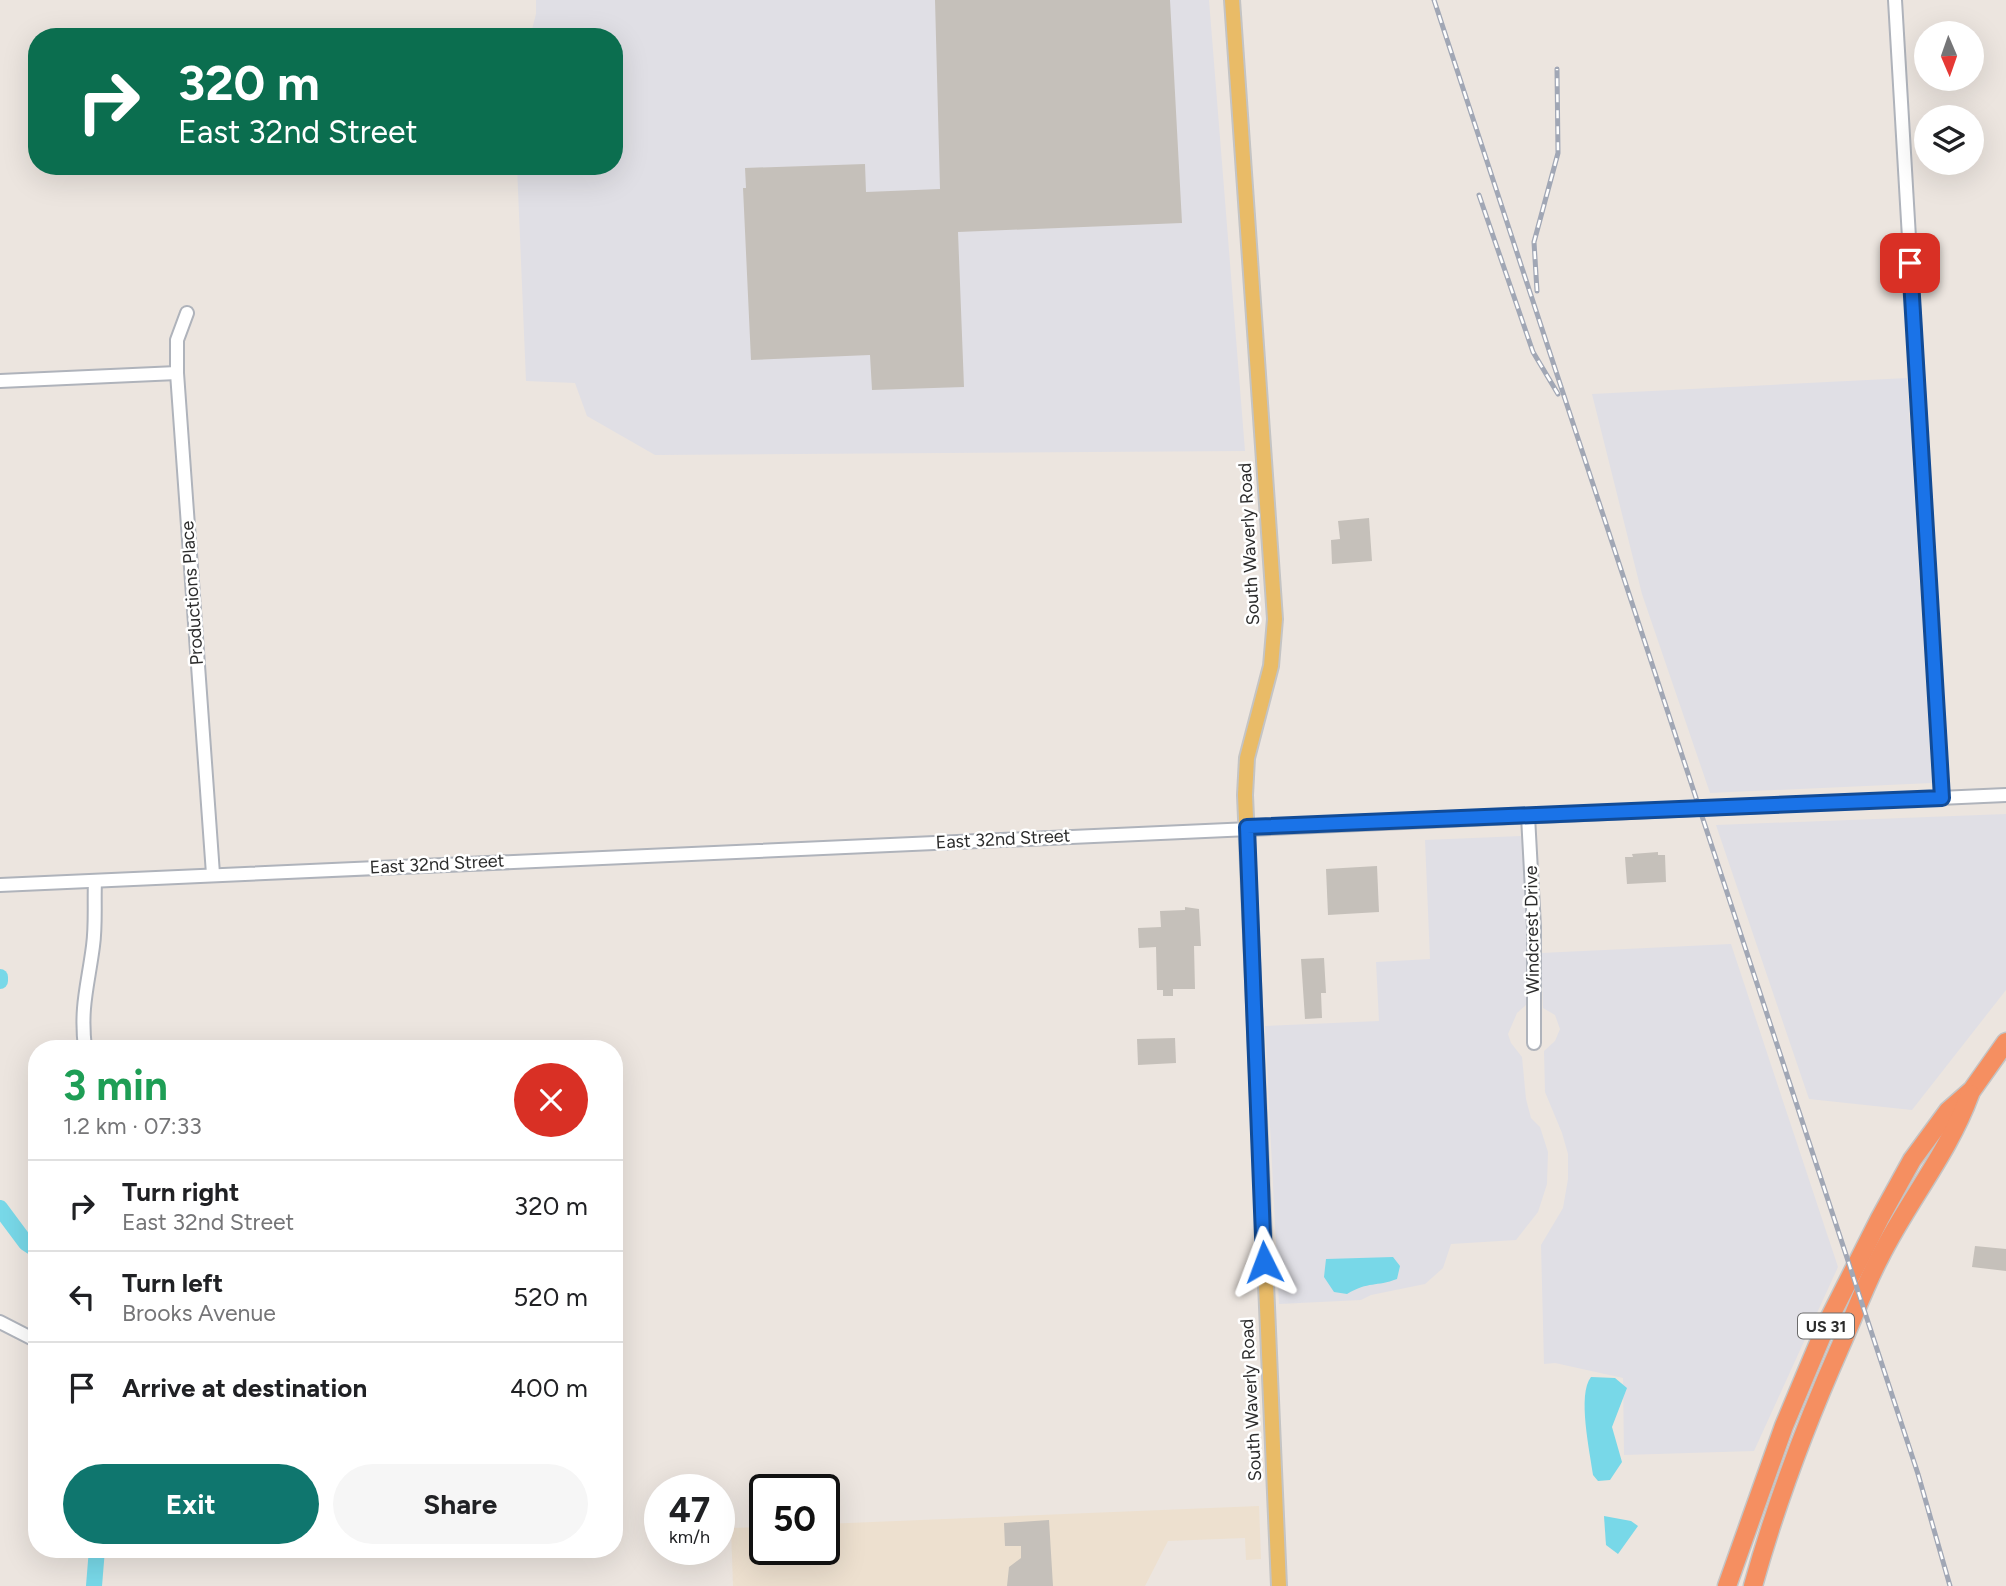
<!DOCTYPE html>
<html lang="en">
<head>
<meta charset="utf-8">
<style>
  body { margin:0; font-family:Figtree,sans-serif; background:#f6f6f6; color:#202124; height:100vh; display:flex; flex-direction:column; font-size:26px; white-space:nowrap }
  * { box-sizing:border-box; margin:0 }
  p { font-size:23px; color:#757577 }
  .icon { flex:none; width:38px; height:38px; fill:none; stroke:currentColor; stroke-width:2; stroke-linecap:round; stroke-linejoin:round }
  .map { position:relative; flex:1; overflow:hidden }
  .panel { position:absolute; left:28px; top:1040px; width:595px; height:518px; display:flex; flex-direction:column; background:#fff; border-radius:28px; box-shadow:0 7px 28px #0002 }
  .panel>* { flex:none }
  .guide { position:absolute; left:28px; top:28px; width:595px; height:147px; border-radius:28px; box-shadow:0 7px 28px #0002; background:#0b6e4f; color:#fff; overflow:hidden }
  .needle { width:46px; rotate:178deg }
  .tools { position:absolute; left:1914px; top:21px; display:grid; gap:14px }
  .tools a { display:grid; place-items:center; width:70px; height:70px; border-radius:50%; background:#fff; box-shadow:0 7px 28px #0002; font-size:35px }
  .speed { position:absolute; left:644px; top:1474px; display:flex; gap:14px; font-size:35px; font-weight:700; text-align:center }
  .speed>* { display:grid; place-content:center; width:91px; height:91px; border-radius:50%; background:#fff; box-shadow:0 7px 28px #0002; line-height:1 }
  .speed small { font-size:18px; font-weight:400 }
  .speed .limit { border:4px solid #111; border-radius:10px; background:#fff; color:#111 }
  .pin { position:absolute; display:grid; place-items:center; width:60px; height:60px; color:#fff; margin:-30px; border-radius:14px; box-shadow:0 4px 10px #0006 }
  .me { position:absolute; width:77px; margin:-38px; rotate:357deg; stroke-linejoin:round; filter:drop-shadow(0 0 5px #0008) }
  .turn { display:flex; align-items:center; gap:24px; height:147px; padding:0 35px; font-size:32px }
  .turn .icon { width:91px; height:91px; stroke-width:2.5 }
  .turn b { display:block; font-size:49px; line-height:60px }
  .round { display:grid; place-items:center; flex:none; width:74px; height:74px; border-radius:37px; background:#f6f6f6 }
  .head { display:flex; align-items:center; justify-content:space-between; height:119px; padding:0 35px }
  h1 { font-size:42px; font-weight:700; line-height:52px; color:#1e9e55 }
  .action { display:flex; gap:14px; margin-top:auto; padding:14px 35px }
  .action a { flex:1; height:80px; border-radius:42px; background:#0f766e; color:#fff; font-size:28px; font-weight:700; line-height:80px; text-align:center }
  .action a+a { background:#f6f6f6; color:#202124 }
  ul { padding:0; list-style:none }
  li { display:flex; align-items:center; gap:21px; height:91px; padding:0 35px; border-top:2px solid #e0e0e0 }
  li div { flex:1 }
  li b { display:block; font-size:26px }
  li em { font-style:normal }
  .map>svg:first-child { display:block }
  .industrial { fill:#e0dfe5 }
  .education { fill:#ede0cf }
  .water { fill:#78d8e8 }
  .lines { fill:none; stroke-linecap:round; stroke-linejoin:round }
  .river { stroke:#78d8e8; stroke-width:16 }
  .building { fill:#c5c0ba }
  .minor-casing { stroke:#afb3bb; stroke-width:16 }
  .major-casing { stroke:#c4c4c4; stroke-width:18 }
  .highway-casing { stroke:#c4c4c4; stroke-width:21 }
  .minor { stroke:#fff; stroke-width:12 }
  .major { stroke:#e9bb67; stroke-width:14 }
  .highway { stroke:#f58f61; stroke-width:18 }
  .rail-casing { stroke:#a1a7b5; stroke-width:5 }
  .rail { stroke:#fff; stroke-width:2.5; stroke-dasharray:8; stroke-linecap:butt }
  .route-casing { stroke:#114b97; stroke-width:18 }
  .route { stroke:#1a73e8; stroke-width:12 }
  .labels { text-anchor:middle; stroke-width:5; stroke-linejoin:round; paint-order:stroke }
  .shield { fill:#fff; stroke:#6b6b6b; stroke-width:2 }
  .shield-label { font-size:16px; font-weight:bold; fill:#2c2c2c }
  .street-label { font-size:18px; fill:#2c2c2c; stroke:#fff }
</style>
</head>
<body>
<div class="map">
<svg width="2006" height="1586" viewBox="0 0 2006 1586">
  <rect width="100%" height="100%" fill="#ece5df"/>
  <g class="industrial">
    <polygon points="536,0 1209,0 1245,451 655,455 587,416 575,383 526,381 517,166 614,166 614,37 530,37 536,14"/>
    <polygon points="1907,378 1932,783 1710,793 1642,594 1592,394"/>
    <polygon points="2006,814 2006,990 1912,1110 1809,1099 1716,825"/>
    <polygon points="1521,836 1526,865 1529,956 1527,1004 1517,1013 1508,1034 1511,1043 1522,1057 1526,1099 1531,1118 1540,1127 1548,1152 1547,1184 1538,1212 1516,1240 1451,1244 1443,1268 1425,1284 1371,1295 1361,1300 1279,1304 1265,1026 1379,1021 1376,962 1430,959 1425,840"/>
    <polygon points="1731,944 1838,1267 1754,1451 1624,1455 1623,1378 1555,1363 1544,1364 1541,1245 1563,1208 1568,1179 1568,1154 1562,1133 1545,1092 1544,1051 1555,1041 1560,1029 1555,1015 1543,1008 1541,953"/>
  </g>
  <polygon class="education" points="1259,1506 1261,1559 1246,1560 1245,1538 1168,1541 1145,1586 733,1586 731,1528 765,1527 765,1549 824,1549 824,1524"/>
  <g class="water">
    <path d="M1393,1257L1400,1266L1397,1279C1376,1287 1369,1281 1347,1294L1334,1292L1324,1277L1326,1259Z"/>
    <path d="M1591,1377L1615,1378L1627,1388L1612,1427L1622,1462L1610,1480L1598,1481L1593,1475C1590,1452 1577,1394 1591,1377Z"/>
    <polygon points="1604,1516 1631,1521 1638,1526 1618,1554 1606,1545"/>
  </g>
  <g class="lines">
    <g class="river">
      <polyline points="0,977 0,981"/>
      <polyline points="0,1208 26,1243 37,1250"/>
      <polyline points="94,1586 97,1549"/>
    </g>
  </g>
  <g class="building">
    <polygon points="935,0 1170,0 1182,223 958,232 964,387 872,390 870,355 751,360 743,188 746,188 745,168 865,164 866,192 940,189"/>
    <polygon points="1369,518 1372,561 1332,564 1331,540 1340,539 1338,521"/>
    <polygon points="1658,852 1658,855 1665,855 1666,882 1627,884 1625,857 1633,857 1632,854"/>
    <polygon points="1377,866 1379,912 1328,915 1326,869"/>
    <polygon points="1185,907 1199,909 1201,946 1194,946 1195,989 1173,989 1173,996 1163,996 1163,990 1157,990 1156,947 1139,948 1138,928 1161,927 1160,911 1185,910"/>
    <polygon points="1324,958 1326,993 1321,993 1322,1018 1305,1019 1301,959"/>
    <polygon points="1175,1038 1176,1063 1138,1065 1137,1039"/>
    <polygon points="1975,1246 2006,1249 2006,1271 1972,1267"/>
    <polygon points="1049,1520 1053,1586 1007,1586 1009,1567 1021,1558 1021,1546 1005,1546 1004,1523"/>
  </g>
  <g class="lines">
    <g class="minor-casing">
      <g id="minor">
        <polyline points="1895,0 1942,798"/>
        <polyline points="187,313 177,340 177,373 213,874"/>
        <polyline points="0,381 177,373"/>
        <polyline points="1528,816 1534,927 1534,1043"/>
        <polyline points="0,885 2006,795"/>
        <path d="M85,1048C80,1007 88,985 93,946C96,924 94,903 95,881"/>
        <polyline points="0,1322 37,1341"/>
      </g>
    </g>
    <g class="major-casing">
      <polyline id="major" points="1232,0 1275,619 1271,666 1247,758 1245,795 1279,1586"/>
    </g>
    <g class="highway-casing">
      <g id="highway">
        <polyline points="1727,1586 1784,1426 1828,1321 1880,1218 1912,1160 1948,1111 1972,1090 2006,1042"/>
        <path d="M1753,1586C1776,1503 1806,1424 1841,1345C1854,1316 1865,1285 1880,1257C1908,1201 1949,1152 1970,1094"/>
      </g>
    </g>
    <use href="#minor" class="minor"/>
    <use href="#major" class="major"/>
    <use href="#highway" class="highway"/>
    <g class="rail-casing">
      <g id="rail">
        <polyline points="1434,0 1918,1474 1950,1586"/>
        <polyline points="1479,195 1533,352 1558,394"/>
        <polyline points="1537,291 1534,242 1558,153 1557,69"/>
      </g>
    </g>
    <use href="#rail" class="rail"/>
  </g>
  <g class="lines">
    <g class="route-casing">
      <polyline id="route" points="1264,1262 1247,827 1942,798 1910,263"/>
    </g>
    <use href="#route" class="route"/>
  </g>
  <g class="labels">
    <rect class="shield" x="1798" y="1313.5" width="56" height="25" rx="5"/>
    <g class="shield-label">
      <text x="1826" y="1332">US 31</text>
    </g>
    <g class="street-label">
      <text transform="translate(1249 544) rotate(-93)" y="6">South Waverly Road</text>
      <text transform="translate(192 593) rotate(-94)" y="6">Productions Place</text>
      <text transform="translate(1003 839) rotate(-3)" y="6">East 32nd Street</text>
      <text transform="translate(437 864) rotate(-3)" y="6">East 32nd Street</text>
      <text transform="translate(1532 930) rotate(-91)" y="6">Windcrest Drive</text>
      <text transform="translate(1251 1400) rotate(-93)" y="6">South Waverly Road</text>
    </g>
  </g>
</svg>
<div class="tools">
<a><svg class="needle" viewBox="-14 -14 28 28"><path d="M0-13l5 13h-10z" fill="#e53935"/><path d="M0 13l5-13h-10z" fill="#757577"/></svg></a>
<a><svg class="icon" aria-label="layers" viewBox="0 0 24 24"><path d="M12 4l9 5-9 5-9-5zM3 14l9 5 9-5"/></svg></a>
</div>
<div class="speed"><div>47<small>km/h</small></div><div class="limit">50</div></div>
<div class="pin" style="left:1910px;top:263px;background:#d93025"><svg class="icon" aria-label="arrive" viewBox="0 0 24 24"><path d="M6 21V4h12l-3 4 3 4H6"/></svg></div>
<svg class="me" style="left:1264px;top:1262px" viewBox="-20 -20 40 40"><path d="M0-17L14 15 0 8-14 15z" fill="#1a73e8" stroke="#fff" stroke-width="4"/></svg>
<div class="guide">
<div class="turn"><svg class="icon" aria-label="right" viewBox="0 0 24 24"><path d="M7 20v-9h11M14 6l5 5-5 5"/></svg><div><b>320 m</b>East 32nd Street</div></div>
</div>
<section class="panel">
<div class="head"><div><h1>3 min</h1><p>1.2 km · 07:33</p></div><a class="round" style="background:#d93025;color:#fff"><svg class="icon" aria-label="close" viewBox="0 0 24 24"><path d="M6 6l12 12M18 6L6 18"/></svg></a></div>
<ul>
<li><svg class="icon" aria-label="right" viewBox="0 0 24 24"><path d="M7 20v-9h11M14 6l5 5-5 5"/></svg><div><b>Turn right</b><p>East 32nd Street</p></div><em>320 m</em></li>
<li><svg class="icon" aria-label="left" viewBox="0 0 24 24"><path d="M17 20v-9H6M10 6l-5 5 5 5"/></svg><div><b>Turn left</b><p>Brooks Avenue</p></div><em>520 m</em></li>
<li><svg class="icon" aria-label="arrive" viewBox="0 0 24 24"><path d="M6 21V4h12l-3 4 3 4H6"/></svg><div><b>Arrive at destination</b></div><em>400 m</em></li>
</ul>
<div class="action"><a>Exit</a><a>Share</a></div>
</section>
</div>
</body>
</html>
